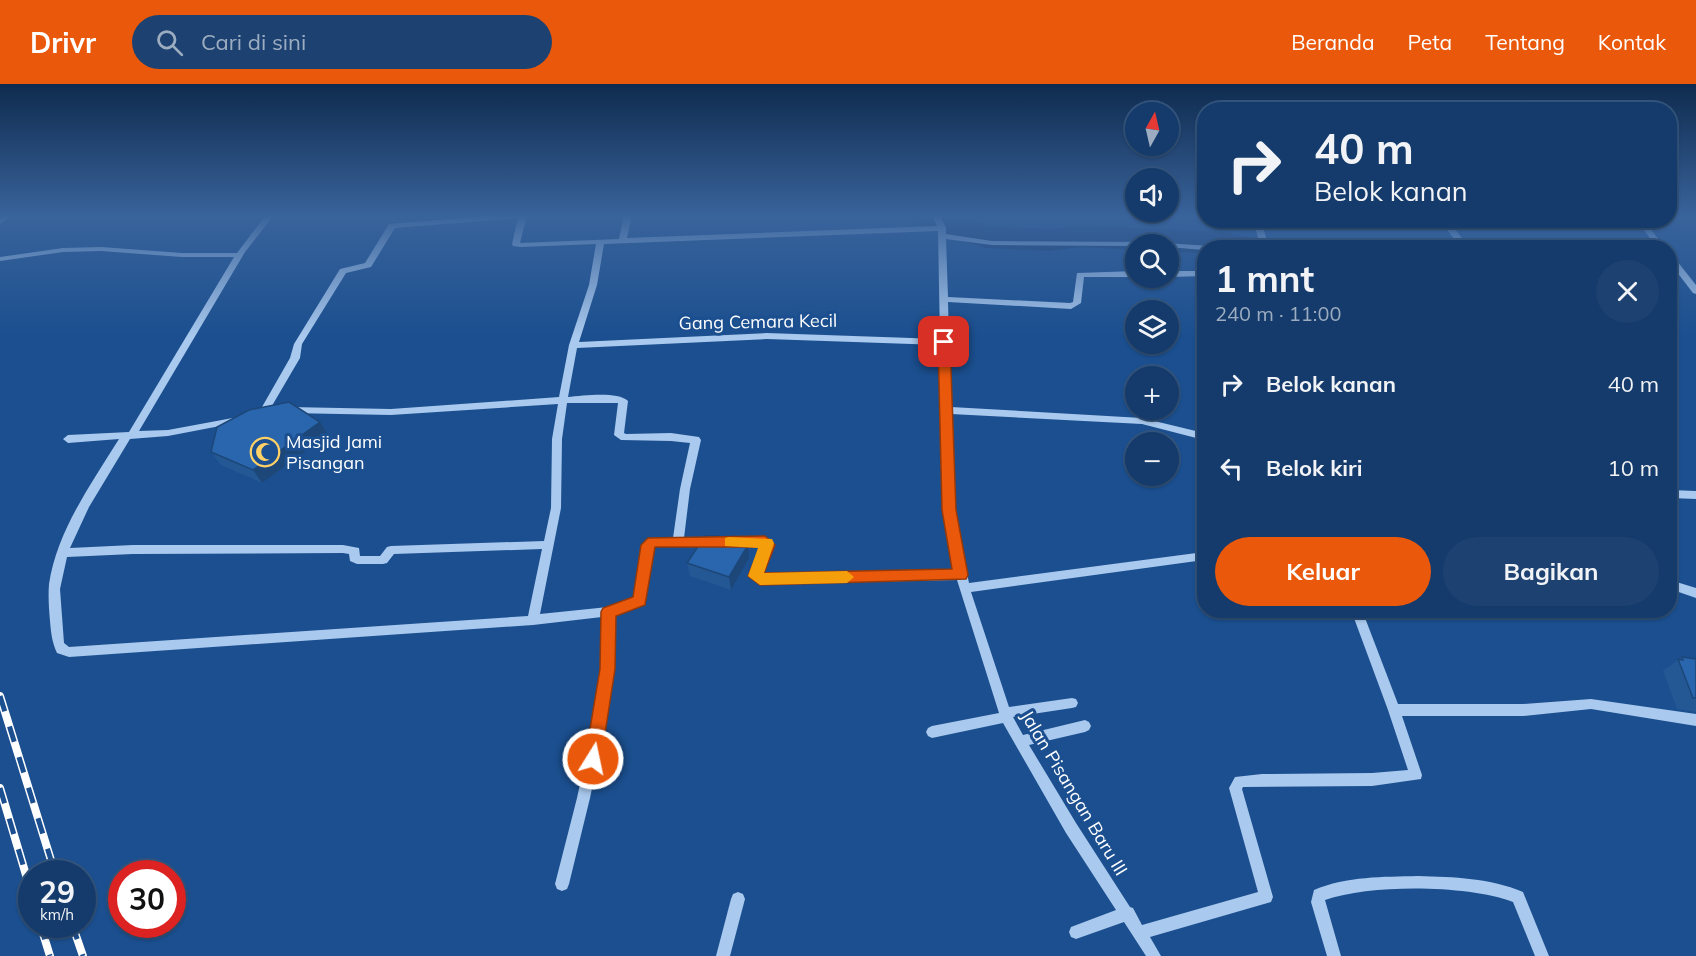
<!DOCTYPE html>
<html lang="id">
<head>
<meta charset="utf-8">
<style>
  body { margin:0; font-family:Mulish,sans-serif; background:#1d4271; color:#f1f3f6; height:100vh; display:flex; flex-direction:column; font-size:22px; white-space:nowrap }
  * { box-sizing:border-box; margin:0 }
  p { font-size:20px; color:#9dadc1 }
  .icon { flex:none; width:33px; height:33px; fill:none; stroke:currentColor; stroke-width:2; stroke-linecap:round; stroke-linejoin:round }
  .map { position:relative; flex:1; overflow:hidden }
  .side { position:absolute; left:1197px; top:156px; width:480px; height:378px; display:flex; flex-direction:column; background:#143b6b; border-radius:24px; box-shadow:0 2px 4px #0004,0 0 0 2px #33557e }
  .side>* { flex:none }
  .top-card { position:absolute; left:1197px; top:18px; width:480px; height:126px; border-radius:24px; box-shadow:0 2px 4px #0004,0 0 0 2px #33557e; background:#143b6b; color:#f1f3f6; overflow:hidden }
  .needle { width:39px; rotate:8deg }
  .tools { position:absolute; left:1125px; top:18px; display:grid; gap:12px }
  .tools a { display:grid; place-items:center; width:54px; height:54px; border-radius:50%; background:#143b6b; box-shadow:0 2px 4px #0004,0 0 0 2px #33557e; font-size:30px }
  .speed { position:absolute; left:18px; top:776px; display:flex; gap:12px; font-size:30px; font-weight:700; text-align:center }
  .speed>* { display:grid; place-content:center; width:78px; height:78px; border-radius:50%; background:#143b6b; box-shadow:0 2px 4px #0004,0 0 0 2px #33557e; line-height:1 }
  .speed small { font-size:15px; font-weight:400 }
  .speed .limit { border:9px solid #d22; background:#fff; color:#111 }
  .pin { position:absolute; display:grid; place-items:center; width:51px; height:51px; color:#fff; margin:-26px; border-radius:12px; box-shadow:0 3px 9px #0006 }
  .me { position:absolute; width:66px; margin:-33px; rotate:10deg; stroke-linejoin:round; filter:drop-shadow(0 0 4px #0008) }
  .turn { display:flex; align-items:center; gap:21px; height:126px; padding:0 18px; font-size:27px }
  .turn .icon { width:78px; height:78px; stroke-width:2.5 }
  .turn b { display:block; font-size:42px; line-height:51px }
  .round { display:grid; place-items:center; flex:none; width:63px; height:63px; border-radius:32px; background:#1d4271 }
  .headline { display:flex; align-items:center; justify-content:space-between; height:102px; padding:0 18px }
  h1 { font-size:36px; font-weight:700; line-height:45px }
  .primary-button { display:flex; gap:12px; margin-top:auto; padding:12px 18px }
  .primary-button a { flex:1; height:69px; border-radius:36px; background:#ea580c; color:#fff; font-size:24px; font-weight:700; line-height:69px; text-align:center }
  .primary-button a+a { background:#1d4271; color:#f1f3f6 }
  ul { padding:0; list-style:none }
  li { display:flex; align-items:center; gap:18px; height:84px; padding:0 18px }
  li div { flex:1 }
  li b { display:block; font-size:22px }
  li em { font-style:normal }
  header { display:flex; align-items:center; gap:36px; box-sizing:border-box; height:84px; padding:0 30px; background:#ea580c; color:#fff }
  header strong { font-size:28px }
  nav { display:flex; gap:33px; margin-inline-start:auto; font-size:21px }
  .search { width:420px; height:54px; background:#1d4271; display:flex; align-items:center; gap:15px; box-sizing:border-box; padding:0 21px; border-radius:33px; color:#9dadc1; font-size:22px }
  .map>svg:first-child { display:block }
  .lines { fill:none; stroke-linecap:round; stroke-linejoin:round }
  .stream { stroke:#9cc4f0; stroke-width:7 }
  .river { fill:#123a6d; fill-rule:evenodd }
  .minor { fill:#a9c9ee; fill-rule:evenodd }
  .rail-casing { stroke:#fff; stroke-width:8 }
  .rail { stroke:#1b4f8f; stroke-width:5; stroke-dasharray:16; stroke-linecap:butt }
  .wall { fill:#245895 }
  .shaded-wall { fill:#1d4779 }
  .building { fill:#2a66ad; stroke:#1d4779; stroke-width:1.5 }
  .route { fill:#ea580c; stroke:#983908; stroke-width:1.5 }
  .slow { fill:#f59e0b }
  .labels { text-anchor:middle; stroke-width:6; stroke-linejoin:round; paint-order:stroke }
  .street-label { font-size:18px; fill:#fff; stroke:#1b4f8f }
  .poi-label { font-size:18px; fill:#fff; stroke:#1b4f8f; text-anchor:start }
</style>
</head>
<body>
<header>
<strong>Drivr</strong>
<div class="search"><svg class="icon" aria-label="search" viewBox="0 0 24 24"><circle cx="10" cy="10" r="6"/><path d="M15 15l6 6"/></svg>Cari di sini</div>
<nav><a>Beranda</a><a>Peta</a><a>Tentang</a><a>Kontak</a></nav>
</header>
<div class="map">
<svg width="1696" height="872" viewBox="0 0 1696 872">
  <rect width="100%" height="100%" fill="#1b4f8f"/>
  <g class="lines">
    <polyline class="stream" points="1444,136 1459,156 1461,164"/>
    <polygon class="river" points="909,131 960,131 990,142 1050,145 1081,141 1222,148 1266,156 1272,164 1204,164 1204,169 1168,168 1168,160 1136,160 1136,166 1081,163 1050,167 985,164 914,139"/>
    <g class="minor">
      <polygon points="5,131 14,131 0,140 0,134"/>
      <path d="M266,131H274L245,168L139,347L168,346L238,333L241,334L243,336L241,338L168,352L130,355L89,423L70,464L133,461H343L359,464L360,472H380L387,463L391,462L544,457L551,424L552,355L558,320L391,331L289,329L284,326L289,323L391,325L559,313L569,261L589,201L596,160L520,163L513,162L512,160L518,134L395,144L371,183L346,189L302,260L300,274L266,332L263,333L258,330L290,274L294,260L340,185L365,179L389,140L498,131H527L520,159L619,155L624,131H632L627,154L937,142L932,131H940L946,144V150L992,157L1160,158L1164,160H1136V162L992,161L946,155L948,213L1070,219L1073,218L1077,189L1136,187V193H1084L1081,219L1071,225L948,218L951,323L1142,334L1204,349V356L1142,340L951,330L954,426L969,499L1204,468V476L971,508L1009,623L1072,614L1076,615L1078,619L1076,623L1072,624L1013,633L1023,651L1085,636L1089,638L1091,642L1089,646L1085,648L1029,661L1076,739L1130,823L1133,824L1142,841L1258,808L1229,704L1235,693L1262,690L1372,689L1408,686L1388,626L1351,526H1362L1398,620H1523L1591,615L1696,630V642L1591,625L1523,632H1402L1422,691L1421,695L1372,702L1243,703L1242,705L1273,813L1271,818L1150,853L1161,872H1146L1124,838L1076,855L1071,853L1069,848L1071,843L1116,826L1066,749L1003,639L932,654L928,652L926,648L928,644L932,642L999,629L957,496L760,500L752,495L750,492L762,462H655L653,463L644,520L614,531V579L610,617L590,714L569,800L567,805L562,807L557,805L555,800L577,714L598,617L602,579V533L533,541L69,573L57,569C52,558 51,549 50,537C49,525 48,513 49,500C57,447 91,400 119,355L68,359L63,355L68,351L129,348L234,173H182L101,167L63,168L0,177V173L63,164L101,163L182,169H237ZM938,147L940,255L767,249L579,258L597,201L604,160ZM767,255L940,261L942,324L940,326L942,328L944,426L955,487L762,490L773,461L769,455L684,454L690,405L701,356L699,353L671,349L626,350L624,349L628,317C617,307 583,312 568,313L577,264ZM567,319H618L614,351L621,356L671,357L690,359L680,405L673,454H653L644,458L635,514L608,523L540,530L561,424L562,355ZM542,465L528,532L69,563L64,559L60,505L67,473L133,470L343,469L349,470L350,477L357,480H383L387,479L394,470Z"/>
      <polygon points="1253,136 1261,136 1269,164 1261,164"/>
      <polygon points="1636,136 1644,136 1665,164 1657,164 1644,146 1586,144 1582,142 1586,140 1640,141"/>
      <polygon points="1165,159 1211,162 1215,164 1204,164 1204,166 1168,163 1168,160 1164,160"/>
      <polygon points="1670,172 1673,172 1696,201 1696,210 1693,209 1670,179"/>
      <polygon points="1168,187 1204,187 1204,192 1168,193"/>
      <polygon points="1670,406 1696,407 1696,415 1670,414"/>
      <polygon points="1670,496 1696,504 1696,514 1670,505"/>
      <path d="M1418,792C1454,793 1490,794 1523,808L1549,872H1535L1513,818C1467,801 1372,800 1325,816L1341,872H1327L1311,818L1314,806C1347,792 1383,793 1418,792Z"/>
      <polygon points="738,808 743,810 745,815 730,872 716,872 731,815 733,810"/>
    </g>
    <g class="rail-casing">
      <g id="rail">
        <polyline points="0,612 55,789"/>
        <polyline points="0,704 32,811"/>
        <polyline points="40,840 50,872"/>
        <polyline points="72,840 83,872"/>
      </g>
    </g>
    <use href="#rail" class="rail"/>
  </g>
  <g class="wall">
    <polygon points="320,338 328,351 262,399 221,381 211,368"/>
    <polygon points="749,474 731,506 690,492 687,479"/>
    <polygon points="1682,573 1696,575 1696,628 1677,625 1663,587"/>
  </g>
  <g class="shaded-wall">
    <polygon points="320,338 328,351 262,399 253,386"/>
    <polygon points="748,461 749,474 731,506 729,493"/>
  </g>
  <g class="building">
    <polygon points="1283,157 1345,164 1284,164"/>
    <polygon points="289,318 320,338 253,386 211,368 217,343 249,326"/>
    <polygon points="705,452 717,452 748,461 729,493 687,479"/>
    <polygon points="1682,573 1696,575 1696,614 1693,614 1678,575 1683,576"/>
  </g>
  <linearGradient id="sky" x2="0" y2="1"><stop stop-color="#0f2b4f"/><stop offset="0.52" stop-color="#39639b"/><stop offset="1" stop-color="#39639b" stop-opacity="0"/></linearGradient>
  <rect width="1696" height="253" fill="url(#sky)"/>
  <polygon class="route" points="944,254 950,258 956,426 968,491 966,495 760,501 748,492 760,463 655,463 645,521 616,532 615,585 601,675 599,680 593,682 587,680 585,675 600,585 601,528 603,524 633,513 641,461 648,454 765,452 775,461 764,489 952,485 942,426 938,258"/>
  <polygon class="slow" points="729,453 772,455 774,459 764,489 847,487 854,493 847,499 760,501 748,492 758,464 725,462 725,454"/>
  <defs>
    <g id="mosque-ring" transform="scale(1.5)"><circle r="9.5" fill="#1b4f8f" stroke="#ffd166" stroke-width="1.5"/><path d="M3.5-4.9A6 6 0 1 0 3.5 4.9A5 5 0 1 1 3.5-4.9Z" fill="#ffd166"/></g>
  </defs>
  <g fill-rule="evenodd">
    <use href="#mosque-ring" x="265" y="368"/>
  </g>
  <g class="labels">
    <g class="street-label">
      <text transform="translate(758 238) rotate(-1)" y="6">Gang Cemara Kecil</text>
      <text transform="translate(1074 709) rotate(59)" y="6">Jalan Pisangan Baru III</text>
    </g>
    <g class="poi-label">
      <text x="286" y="364">Masjid Jami<tspan x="286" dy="21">Pisangan</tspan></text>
    </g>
  </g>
</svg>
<div class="tools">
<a><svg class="needle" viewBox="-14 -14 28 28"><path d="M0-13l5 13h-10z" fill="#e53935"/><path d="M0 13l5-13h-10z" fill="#9dadc1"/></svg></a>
<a><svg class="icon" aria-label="sound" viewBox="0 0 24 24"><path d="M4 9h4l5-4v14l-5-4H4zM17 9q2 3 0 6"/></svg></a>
<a><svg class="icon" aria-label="search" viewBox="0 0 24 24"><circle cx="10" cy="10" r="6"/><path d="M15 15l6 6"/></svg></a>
<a><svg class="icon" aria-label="layers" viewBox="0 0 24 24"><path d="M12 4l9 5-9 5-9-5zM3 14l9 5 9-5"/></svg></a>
<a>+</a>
<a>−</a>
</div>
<div class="speed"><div>29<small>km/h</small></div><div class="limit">30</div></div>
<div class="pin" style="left:944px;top:258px;background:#d93025"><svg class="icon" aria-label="arrive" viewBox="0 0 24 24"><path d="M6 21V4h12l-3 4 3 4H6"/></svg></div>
<svg class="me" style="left:593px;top:675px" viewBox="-20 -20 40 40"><circle r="17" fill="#ea580c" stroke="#fff" stroke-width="3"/><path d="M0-11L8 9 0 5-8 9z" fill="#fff"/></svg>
<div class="top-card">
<div class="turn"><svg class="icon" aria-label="right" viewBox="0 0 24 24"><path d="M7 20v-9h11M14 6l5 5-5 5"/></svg><div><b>40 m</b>Belok kanan</div></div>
</div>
<section class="side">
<div class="headline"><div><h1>1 mnt</h1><p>240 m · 11:00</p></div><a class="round"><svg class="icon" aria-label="close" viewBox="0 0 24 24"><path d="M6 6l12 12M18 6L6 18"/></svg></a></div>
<ul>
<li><svg class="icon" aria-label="right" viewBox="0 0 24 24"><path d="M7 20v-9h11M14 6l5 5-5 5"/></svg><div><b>Belok kanan</b></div><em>40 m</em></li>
<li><svg class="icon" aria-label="left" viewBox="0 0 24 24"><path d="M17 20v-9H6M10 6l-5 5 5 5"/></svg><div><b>Belok kiri</b></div><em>10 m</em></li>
</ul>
<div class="primary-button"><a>Keluar</a><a>Bagikan</a></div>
</section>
</div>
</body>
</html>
